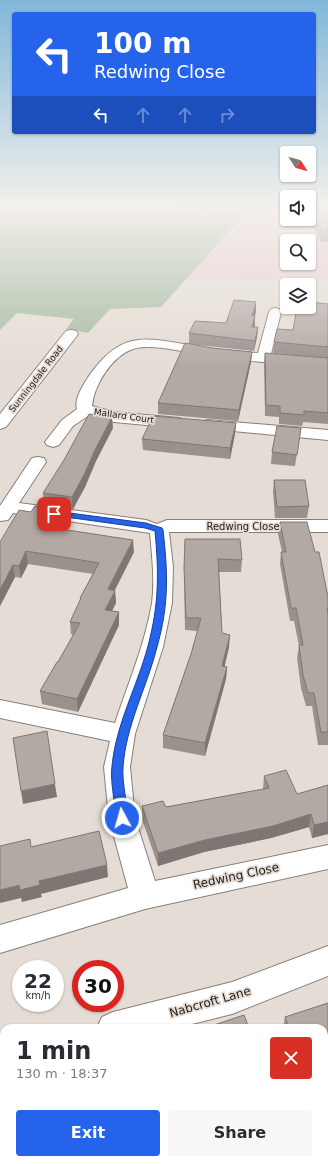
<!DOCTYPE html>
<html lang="en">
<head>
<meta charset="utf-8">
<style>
  body { margin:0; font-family:"DejaVu Sans",sans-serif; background:#f7f7f7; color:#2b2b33; height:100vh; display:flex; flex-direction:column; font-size:15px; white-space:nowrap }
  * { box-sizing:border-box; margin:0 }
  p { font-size:13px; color:#7c7c81 }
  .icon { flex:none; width:22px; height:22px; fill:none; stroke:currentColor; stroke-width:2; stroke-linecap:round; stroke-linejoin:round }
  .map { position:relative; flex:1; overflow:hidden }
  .panel { position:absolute; left:0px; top:1024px; width:328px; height:140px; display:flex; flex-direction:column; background:#fff; border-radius:12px 12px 0 0; box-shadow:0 1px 3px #0004 }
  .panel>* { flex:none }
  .guide { position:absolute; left:12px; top:12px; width:304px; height:122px; border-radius:4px; box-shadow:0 1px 3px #0004; background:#2563eb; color:#fff; overflow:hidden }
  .needle { width:26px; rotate:127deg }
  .fabs { position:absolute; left:280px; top:146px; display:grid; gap:8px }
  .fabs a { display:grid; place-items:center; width:36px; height:36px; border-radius:4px; background:#fff; box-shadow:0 1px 3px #0004; font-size:20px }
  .speed { position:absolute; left:12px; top:960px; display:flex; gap:8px; font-size:20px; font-weight:700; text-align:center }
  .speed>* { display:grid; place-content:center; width:52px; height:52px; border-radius:50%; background:#fff; box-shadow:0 1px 3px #0004; line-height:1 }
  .speed small { font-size:10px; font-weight:400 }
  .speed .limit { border:6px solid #d22; background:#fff; color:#111 }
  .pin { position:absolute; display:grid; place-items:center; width:34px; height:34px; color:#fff; margin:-17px; border-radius:8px; box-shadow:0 2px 6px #0006 }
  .me { position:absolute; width:44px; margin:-22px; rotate:354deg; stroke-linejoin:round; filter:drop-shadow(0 0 3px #0008) }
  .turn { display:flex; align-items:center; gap:14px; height:84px; padding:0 16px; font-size:18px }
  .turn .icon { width:52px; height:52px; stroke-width:2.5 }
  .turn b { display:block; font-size:28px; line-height:34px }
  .lanes { display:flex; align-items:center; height:38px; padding:0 16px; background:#0003; justify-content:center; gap:20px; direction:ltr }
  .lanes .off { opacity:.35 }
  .round { display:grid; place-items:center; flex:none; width:42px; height:42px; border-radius:4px; background:#f7f7f7 }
  .head { display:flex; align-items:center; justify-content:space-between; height:68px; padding:0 16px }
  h1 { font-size:24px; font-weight:700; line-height:30px }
  .cta { display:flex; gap:8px; margin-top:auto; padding:8px 16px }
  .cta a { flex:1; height:46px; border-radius:4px; background:#2563eb; color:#fff; font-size:16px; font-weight:700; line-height:46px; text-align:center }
  .cta a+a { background:#f7f7f7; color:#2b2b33 }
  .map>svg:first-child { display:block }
  .industrial { fill:#ddd0e3 }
  .education { fill:#e8cdd1; fill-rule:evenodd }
  .green { fill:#a6baa1 }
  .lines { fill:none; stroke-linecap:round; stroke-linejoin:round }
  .street-casing { stroke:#867f78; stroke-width:2 }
  .street { fill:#fff; fill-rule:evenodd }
  .wall { fill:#9a918d }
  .shaded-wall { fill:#7d7673 }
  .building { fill:#b3a9a4; stroke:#7d7673 }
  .route { fill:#2563eb; stroke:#184099 }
  .labels { text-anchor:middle; stroke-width:3.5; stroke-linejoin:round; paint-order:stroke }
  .far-street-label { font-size:9px; fill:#1f1c19; stroke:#e5ddd5 }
  .street-label { font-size:10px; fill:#1f1c19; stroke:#e5ddd5 }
  .near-street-label { font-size:12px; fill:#1f1c19; stroke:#e5ddd5 }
</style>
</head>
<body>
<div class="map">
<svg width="328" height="1164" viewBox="0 0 328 1164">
  <rect width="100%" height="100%" fill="#e5ddd5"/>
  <polygon class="industrial" points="4,1095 4,1160 111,1160 111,1164 0,1164 0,1096"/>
  <path class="education" d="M255,205H287V219H309V205H328V279L186,280ZM287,241H309V263H287Z"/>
  <polygon class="green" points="0,205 146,205 245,214 161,307 110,309 88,333 66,329 74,319 17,313 0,330"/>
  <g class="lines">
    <g class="street-casing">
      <g id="street">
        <path d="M275,308L279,309L281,312L271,354L328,359V367C292,364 257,362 221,358C198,356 154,342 133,349C112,356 94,385 92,406L114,412L179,418L185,420L187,423L185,426L179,428L114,422L88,416L73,426L59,445L53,447L47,445L45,442L62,420L77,409C74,399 83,385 89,376C121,330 145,337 194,346C215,350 237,352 258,353L269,312L271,309Z"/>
        <polygon points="71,330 76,331 78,334 76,337 6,427 0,429 0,414 66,331"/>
        <polygon points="208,420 328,430 328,440 202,428 200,425 202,422"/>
        <path d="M38,457L44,458L46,462L19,503L146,520L157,524L167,520H328V532H169L173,567L172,603L163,647L135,734L130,767L135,818L155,881L328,845V869L145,909L0,953V925L128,888L109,818L104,767L110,741L0,718V700L115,723C128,684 145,644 152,603C155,580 152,556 150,533L13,513L8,520L0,521V506L32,458Z"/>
        <polygon points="328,946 328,976 232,1014 176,1028 97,1028 102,1017 113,1012 232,982"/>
        <polygon points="4,1039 4,1073 0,1074 0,1040"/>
      </g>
    </g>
    <use href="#street" class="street"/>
  </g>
  <g class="wall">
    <polygon points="309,205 328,205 328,242 321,242 309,218"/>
    <polygon points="328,304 328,358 273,353 274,342 293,330"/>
    <polygon points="256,312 255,316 254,327 258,327 257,337 254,351 189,344 189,333 226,323"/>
    <polygon points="212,348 252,352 251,362 238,421 158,414 158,403"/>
    <polygon points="265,353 328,358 328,424 303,422 302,426 279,424 279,417 265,416 264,364"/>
    <polygon points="236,423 235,434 230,459 143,450 142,439"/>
    <polygon points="113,428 96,461 85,487 73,509 44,505 43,493"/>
    <polygon points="301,428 295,466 271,464 272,452"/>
    <polygon points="274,480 309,506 307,518 275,518 273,492"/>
    <polygon points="64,510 65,522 61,529 134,552 114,591 115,591 116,603 112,611 119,612 119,625 78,712 42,704 40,691 58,662 73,635 71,634 70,622 80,601 80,598 93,574 28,564 21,578 15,577 0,606 0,542 31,512"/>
    <polygon points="280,522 315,552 328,597 328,745 318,745 312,706 306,706 301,688 297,658 299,646 294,621 290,621 280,564 281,552 282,552 278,534"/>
    <polygon points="185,539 242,560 241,572 219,572 222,633 229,647 224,666 227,667 226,679 205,756 163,748 163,735 191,654 198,631 185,630 184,581"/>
    <polygon points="264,776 297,794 328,785 328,834 312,838 309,827 271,838 204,852 158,866 142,819 142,806 166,807 263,789"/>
    <polygon points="328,1003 328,1070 324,1072 324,1028 283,1028 285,1017"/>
  </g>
  <g class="shaded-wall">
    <polygon points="256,302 256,312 252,325 252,316"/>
    <polygon points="255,316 255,326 251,337 252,327"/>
    <polygon points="258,327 257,337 254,351 255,341"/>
    <polygon points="252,352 251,362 238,421 239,410"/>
    <polygon points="112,417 113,428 96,461 85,487 73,509 72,497"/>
    <polygon points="236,423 235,434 230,459 230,448"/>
    <polygon points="64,510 65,522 55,540 54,528"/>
    <polygon points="133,540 134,552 109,602 108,589"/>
    <polygon points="26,551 28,564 21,578 19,566"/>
    <polygon points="13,565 15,577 0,606 0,590"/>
    <polygon points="115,591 116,603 106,622 105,610"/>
    <polygon points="119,612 119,625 78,712 77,699"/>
    <polygon points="230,635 229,647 222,678 222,666"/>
    <polygon points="227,667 226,679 205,756 205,743"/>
    <polygon points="55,784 57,797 23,804 21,791"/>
    <polygon points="311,814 309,827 271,838 204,852 158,866 158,853 205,840"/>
    <polygon points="328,822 328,834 312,838 314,825"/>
    <polygon points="107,865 108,877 41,894 42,897 22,902 21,898 0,903 0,890"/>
    <polygon points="328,1060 328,1070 324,1072 324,1062"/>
  </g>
  <g class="building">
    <polygon points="309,205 328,205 328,231 322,231"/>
    <polygon points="234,300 256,302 252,316 255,316 252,327 258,327 255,341 189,333 195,321 226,323"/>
    <polygon points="309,302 328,304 328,347 274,342 277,329 293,330 297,307 309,307"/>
    <polygon points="185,343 212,348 252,352 239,410 158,403"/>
    <polygon points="265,353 328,358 328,413 304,411 304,415 280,413 280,406 266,405"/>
    <polygon points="89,414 112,417 95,450 84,475 72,497 43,493 64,460"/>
    <polygon points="153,416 236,423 230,448 142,439"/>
    <polygon points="277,426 301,428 297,455 272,452"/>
    <polygon points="274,480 305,480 309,506 277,507"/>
    <polygon points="35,506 64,510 54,528 133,540 108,589 115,591 105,610 119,612 77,699 40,691 57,662 58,662 80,623 70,622 81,598 80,598 99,563 26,551 19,566 13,565 0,590 0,542 19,510 31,512"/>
    <polygon points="280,522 307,522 315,552 319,552 328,597 328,608 327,608 328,614 328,732 321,732 314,693 308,693 303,675 299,645 303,645 296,608 291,608 281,552 286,552"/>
    <polygon points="185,539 240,539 242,560 218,559 222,633 230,635 222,666 227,667 205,743 163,735 191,654 201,618 186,618 184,568"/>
    <polygon points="47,731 55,784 21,791 13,738"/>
    <polygon points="286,770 297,794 328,785 328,822 314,825 311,814 273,826 205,840 158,853 142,806 163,801 166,807 269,788 264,776"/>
    <polygon points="99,831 107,865 39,881 40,885 20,890 19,885 0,890 0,846 30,839 31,847"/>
    <polygon points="328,1003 328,1060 324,1062 324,1028 289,1028 285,1017"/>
    <polygon points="244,1015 249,1028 205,1028"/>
  </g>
  <linearGradient id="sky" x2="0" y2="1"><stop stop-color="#81b7da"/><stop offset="0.56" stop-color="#f3f0ec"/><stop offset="1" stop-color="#f3f0ec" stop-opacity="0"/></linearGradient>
  <rect width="328" height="368" fill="url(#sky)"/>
  <path class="route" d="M54,511L146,523L162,528L163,530C168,573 169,605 157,647C147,687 126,725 123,767C122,783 127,802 128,818L127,822L122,823L118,822L116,818C115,802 110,781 112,766C116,724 137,687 148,646C159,604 159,574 155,531L145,528L51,515L50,514Z"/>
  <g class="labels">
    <g class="far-street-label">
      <text transform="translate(36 379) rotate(-52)" y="3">Sunningdale Road</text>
      <text transform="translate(124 416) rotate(8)" y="3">Mallard Court</text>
    </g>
    <g class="street-label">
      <text x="243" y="530">Redwing Close</text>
    </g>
    <g class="near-street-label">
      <text transform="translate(236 876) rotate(-12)" y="4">Redwing Close</text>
      <text transform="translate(210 1002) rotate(-16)" y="4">Nabcroft Lane</text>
    </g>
  </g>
</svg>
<div class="fabs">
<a><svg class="needle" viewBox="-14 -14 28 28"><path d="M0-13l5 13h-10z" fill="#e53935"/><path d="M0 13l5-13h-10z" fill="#7c7c81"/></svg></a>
<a><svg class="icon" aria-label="sound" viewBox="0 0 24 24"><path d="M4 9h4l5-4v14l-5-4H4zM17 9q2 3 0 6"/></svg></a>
<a><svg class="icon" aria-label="search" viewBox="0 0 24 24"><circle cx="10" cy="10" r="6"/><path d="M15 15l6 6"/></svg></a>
<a><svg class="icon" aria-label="layers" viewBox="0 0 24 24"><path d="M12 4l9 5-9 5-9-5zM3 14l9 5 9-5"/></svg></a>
</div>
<div class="speed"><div>22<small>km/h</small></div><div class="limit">30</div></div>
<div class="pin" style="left:54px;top:514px;background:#d93025"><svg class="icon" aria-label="arrive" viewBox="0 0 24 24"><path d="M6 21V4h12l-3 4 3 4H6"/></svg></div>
<svg class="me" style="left:122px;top:818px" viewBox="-20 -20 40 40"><circle r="17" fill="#2563eb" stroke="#fff" stroke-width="3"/><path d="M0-11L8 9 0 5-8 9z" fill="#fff"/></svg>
<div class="guide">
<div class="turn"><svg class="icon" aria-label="left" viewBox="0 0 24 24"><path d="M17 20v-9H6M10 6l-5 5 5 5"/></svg><div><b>100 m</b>Redwing Close</div></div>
<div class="lanes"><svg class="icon" aria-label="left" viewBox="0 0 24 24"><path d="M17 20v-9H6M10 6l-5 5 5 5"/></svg><svg class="icon off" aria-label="ahead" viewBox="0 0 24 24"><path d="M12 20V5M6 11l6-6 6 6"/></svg><svg class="icon off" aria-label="ahead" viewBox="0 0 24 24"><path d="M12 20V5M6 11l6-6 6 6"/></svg><svg class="icon off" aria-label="right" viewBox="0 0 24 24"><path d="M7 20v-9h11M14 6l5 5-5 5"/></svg></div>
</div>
<section class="panel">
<div class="head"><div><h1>1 min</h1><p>130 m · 18:37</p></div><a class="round" style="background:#d93025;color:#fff"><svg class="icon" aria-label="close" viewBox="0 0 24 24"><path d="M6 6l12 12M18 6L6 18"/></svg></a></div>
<div class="cta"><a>Exit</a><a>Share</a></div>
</section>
</div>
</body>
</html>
